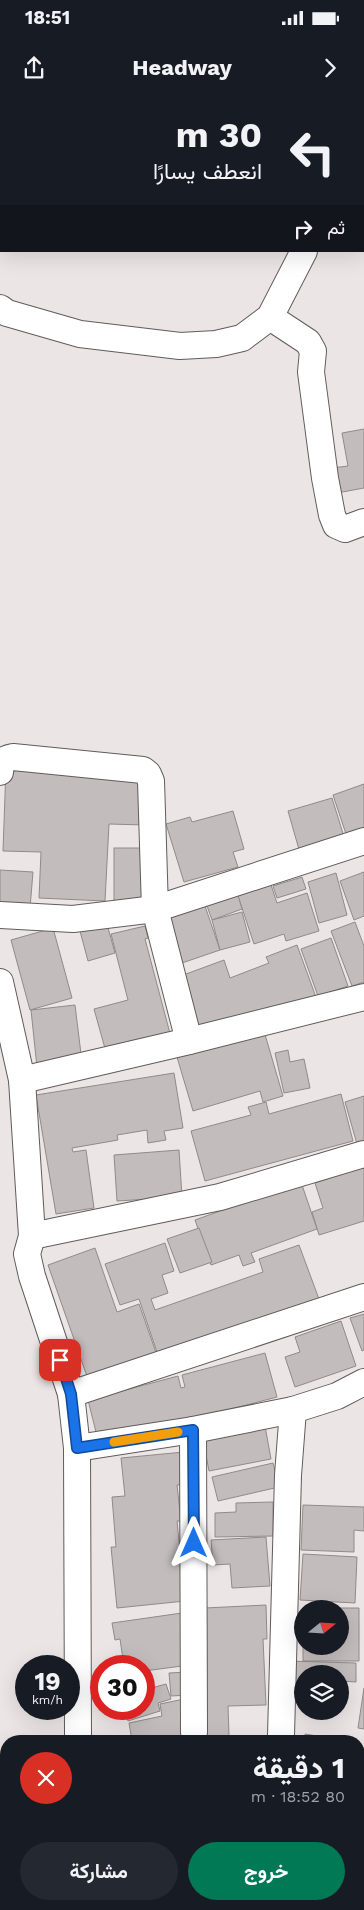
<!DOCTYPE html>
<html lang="ar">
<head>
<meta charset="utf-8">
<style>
  body { margin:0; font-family:"Work Sans",Vazirmatn,sans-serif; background:#242831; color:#f1f3f6; direction:rtl; height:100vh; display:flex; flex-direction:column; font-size:19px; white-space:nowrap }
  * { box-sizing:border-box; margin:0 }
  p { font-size:16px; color:#9ea1a6 }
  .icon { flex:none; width:28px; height:28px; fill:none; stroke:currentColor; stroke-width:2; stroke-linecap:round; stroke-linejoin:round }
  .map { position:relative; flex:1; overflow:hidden; direction:ltr }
  .sheet { position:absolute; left:0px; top:1635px; width:365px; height:175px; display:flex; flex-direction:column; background:#171b24; border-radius:20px 20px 0 0; box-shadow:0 5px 20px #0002; direction:rtl }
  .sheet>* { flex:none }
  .top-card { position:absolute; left:0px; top:0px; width:365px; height:152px; box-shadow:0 5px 20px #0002; direction:rtl; background:#171b24; color:#f1f3f6; overflow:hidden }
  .needle { width:32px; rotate:72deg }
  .tools { position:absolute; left:294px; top:1500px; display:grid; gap:10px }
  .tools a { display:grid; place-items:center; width:55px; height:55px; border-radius:50%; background:#171b24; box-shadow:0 5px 20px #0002; font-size:25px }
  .speed { position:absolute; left:15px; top:1555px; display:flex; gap:10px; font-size:25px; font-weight:700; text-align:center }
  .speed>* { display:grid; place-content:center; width:65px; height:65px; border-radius:50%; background:#171b24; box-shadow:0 5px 20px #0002; line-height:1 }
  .speed small { font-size:12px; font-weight:400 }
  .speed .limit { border:8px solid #d22; background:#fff; color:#111 }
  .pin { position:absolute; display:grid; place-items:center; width:42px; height:42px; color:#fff; margin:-21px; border-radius:10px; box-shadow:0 2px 8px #0006 }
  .me { position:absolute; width:55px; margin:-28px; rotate:0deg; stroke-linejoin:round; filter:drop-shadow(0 0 4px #0008) }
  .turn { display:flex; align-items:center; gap:18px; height:105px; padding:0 20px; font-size:22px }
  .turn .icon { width:65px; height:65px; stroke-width:2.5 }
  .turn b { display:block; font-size:35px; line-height:42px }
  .then { display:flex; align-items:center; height:48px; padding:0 20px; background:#0003; gap:10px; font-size:19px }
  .round { display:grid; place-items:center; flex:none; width:52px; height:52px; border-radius:26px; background:#242831 }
  .summary { display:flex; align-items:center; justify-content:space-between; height:85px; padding:0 20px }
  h1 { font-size:30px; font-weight:700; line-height:38px }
  .action { display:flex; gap:10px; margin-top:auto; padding:10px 20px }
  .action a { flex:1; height:58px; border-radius:30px; background:#017955; color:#fff; font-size:20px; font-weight:700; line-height:58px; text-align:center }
  .action a+a { background:#242831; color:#f1f3f6 }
  .status { display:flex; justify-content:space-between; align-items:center; height:35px; padding:0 25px; background:#171b24; direction:ltr }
  .status svg { height:14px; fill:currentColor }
  header { display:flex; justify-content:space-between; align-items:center; height:65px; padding:0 20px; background:#171b24; font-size:22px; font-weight:700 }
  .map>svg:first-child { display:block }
  .building { fill:#c3bcbc; stroke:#918a8b }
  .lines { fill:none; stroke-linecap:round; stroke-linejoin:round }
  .street-casing { stroke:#625b5c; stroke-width:28 }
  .street { stroke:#fff; stroke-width:26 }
  .route-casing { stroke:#114b97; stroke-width:12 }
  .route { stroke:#1a73e8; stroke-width:9 }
  .slow { stroke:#f59e0b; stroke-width:9 }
</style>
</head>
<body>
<div class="status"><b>18:51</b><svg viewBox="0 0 49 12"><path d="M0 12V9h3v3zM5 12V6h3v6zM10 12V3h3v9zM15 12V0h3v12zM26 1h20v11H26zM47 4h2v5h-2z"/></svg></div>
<header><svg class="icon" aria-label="forward" viewBox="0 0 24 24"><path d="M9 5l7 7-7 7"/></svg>Headway<svg class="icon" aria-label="share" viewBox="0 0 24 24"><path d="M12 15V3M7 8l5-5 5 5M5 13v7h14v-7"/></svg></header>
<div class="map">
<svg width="364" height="1810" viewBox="0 0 364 1810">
  <rect width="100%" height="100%" fill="#ece5e5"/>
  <g class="building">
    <polygon points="364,329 364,388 337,393 332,368 348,366 342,333"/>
    <polygon points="6,667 147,673 145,725 109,724 105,801 39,798 41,752 3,751"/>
    <polygon points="364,684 364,741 350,746 333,695"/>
    <polygon points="332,698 345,740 300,753 288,711"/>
    <polygon points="233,711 244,749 233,752 238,767 184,782 166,724 190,717 192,722"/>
    <rect x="114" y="748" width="31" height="56"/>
    <polygon points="0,770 33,772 30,808 0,806"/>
    <polygon points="364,772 364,816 354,820 340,781"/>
    <polygon points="336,773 347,815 319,823 308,782"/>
    <polygon points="302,777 306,789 277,798 273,786"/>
    <polygon points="271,785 277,803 307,793 319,831 286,841 284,834 254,844 238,796"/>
    <polygon points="237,792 242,809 212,820 206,803"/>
    <polygon points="204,803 220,850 179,864 162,818"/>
    <polygon points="242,812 250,842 220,850 212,820"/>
    <polygon points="355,822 364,846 364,882 352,886 331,831"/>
    <polygon points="107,824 115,853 88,861 80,831"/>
    <polygon points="145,826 148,838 145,839 172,941 106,952 94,909 128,900 111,834"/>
    <polygon points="53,828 72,898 30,910 11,840"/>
    <polygon points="331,838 348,886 318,896 301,849"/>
    <polygon points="297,845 317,900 200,936 178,877 224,860 230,878 269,863 266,857"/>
    <polygon points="75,905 82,962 37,967 31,910"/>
    <polygon points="264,931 283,996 263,1002 260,991 193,1011 177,957"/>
    <polygon points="288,950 290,962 304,959 310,988 284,993 275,953"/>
    <polygon points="174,973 183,1028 164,1031 166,1040 148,1043 147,1030 117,1035 118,1040 72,1048 73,1052 86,1050 94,1108 56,1114 36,995"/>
    <polygon points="341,994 353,1041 205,1081 191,1031 251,1015 248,1007 266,1002 269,1014"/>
    <polygon points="364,996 364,1042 357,1044 345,1002"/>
    <polygon points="179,1050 182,1097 117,1101 114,1055"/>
    <polygon points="364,1067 364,1121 319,1135 312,1112 323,1108 315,1083"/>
    <polygon points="301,1082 317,1129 251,1153 255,1162 243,1166 239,1155 211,1165 195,1120"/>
    <polygon points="199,1128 212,1162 180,1173 167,1139"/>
    <polygon points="165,1143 174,1171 162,1175 168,1193 151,1199 155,1210 263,1172 259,1159 299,1145 319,1199 158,1255 139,1199 120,1205 105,1164"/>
    <polygon points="95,1148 117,1212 139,1204 159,1261 90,1285 48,1165"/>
    <polygon points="364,1214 364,1250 362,1251 350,1218"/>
    <polygon points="341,1221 356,1266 295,1287 285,1257 300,1252 295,1237"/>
    <polygon points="265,1253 277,1297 99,1344 88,1300 178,1276 181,1288 185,1287 182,1275"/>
    <polygon points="265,1326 271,1359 209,1371 203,1339"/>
    <polygon points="184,1352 187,1384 177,1385 181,1421 177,1421 185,1501 117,1508 111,1447 116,1447 112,1397 125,1396 121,1358"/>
    <polygon points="273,1363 279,1387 218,1401 212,1377"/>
    <polygon points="273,1402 273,1436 215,1437 215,1413 236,1412 236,1403"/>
    <polygon points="303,1405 364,1407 364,1431 354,1430 354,1452 301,1450"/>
    <polygon points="266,1437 270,1486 232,1488 230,1464 213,1465 211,1440"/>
    <polygon points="303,1454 357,1457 355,1503 300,1500"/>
    <polygon points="266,1505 267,1539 263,1539 266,1605 228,1606 229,1636 206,1637 205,1569 207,1569 205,1508"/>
    <polygon points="305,1508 359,1508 359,1561 303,1561 303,1546 340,1546 340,1509"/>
    <polygon points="182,1513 190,1565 144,1571 144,1566 124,1566 120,1539 115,1540 112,1523"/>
    <polygon points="288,1561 356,1563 356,1582 340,1581 340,1574 302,1574 302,1600 288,1600"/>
    <polygon points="188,1572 189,1595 171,1596 169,1573"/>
    <polygon points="166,1584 171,1599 158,1603 160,1611 128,1621 124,1609 144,1609 144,1603 151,1601 148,1589"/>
    <polygon points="364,1588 364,1629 358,1628"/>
    <polygon points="184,1599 192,1641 132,1641 129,1623 162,1616 160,1604"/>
    <polygon points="284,1634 305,1637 305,1634 329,1638 329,1641 332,1641 283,1641"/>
    <polygon points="359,1721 364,1721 364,1769 360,1770"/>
    <polygon points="359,1799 364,1799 364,1810 361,1810"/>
    <polygon points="355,1807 355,1810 293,1810"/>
  </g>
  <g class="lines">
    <g class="street-casing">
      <g id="street">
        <polyline points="360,1 360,0"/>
        <polyline points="0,208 7,213 80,234 180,246 216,244 242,238 270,217 304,151"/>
        <polyline points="270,217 308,242 313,251 311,272 325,378 332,415 336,425 345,429 364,422"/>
        <path d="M0,672C1,662 2,659 13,657L143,670L148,674L151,681L155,809L189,941"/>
        <polyline points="0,815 73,819 155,809 364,741"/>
        <polyline points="0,882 22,980 32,1136 27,1154 32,1176 71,1294 77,1348 78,1634"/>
        <polyline points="22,980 189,941 364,897"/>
        <polyline points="32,1136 220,1097 364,1054"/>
        <polyline points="71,1294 364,1197"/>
        <polyline points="193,1330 194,1632"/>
        <polyline points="77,1348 193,1330 293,1310"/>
        <polyline points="281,1636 288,1375 293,1310 337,1296 364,1282"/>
        <polyline points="359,1772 364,1771"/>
      </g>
    </g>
    <use href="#street" class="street"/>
  </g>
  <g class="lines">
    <g class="route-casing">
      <polyline id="route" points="60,1260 71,1294 77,1348 193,1330 194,1443"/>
    </g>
    <use href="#route" class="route"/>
    <polyline class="slow" points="114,1342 178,1332"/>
  </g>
</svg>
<div class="tools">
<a><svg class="needle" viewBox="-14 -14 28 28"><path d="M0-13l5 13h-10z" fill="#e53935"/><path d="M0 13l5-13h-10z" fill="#9ea1a6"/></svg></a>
<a><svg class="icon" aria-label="layers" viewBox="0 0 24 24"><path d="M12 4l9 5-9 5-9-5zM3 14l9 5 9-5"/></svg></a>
</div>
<div class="speed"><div>19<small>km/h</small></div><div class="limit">30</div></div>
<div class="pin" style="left:60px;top:1260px;background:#d93025"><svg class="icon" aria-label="arrive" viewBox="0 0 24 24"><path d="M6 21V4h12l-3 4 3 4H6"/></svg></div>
<svg class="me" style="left:194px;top:1443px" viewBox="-20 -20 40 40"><path d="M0-17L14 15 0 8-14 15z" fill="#1a73e8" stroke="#fff" stroke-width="4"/></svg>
<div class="top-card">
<div class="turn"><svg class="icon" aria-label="left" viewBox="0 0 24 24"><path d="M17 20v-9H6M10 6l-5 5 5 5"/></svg><div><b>30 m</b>انعطف يسارًا</div></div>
<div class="then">ثم<svg class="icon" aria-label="right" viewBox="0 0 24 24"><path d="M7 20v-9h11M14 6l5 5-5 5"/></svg></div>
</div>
<section class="sheet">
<div class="summary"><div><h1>1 دقيقة</h1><p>80 m · 18:52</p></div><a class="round" style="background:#d93025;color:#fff"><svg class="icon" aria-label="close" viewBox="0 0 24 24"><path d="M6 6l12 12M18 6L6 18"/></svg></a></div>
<div class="action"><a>خروج</a><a>مشاركة</a></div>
</section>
</div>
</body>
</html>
